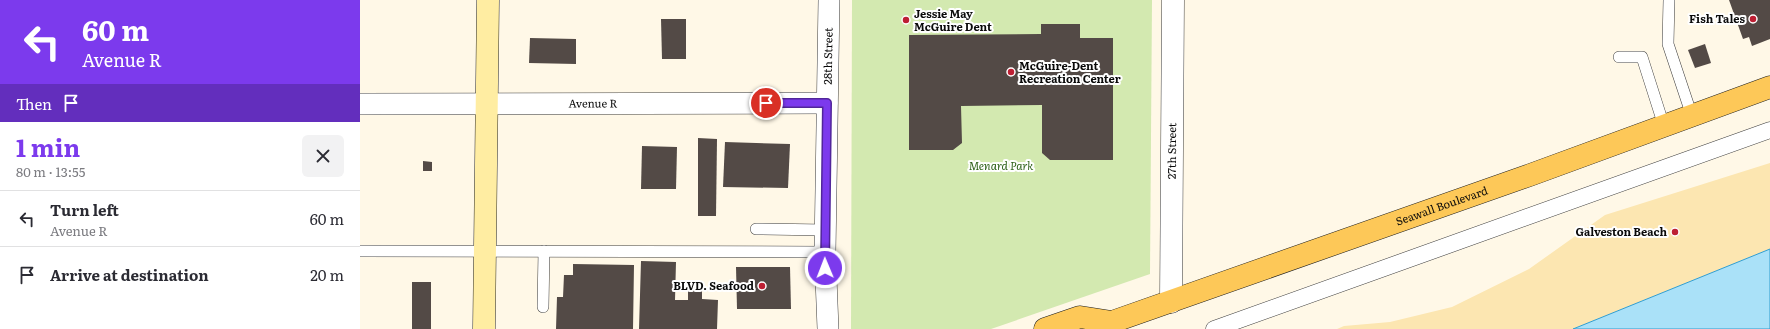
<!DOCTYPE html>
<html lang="en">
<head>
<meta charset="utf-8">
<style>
  body { margin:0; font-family:Literata,serif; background:#f2f2f3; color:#2b2b33; height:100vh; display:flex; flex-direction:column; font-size:15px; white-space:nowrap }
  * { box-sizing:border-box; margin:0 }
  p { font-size:13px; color:#7c7c81 }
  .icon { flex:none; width:22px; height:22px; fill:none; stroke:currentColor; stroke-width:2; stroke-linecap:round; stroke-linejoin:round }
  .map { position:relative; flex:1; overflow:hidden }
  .side { display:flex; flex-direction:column; background:#fff; width:360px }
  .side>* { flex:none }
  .top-card { background:#7c3aed; color:#fff; overflow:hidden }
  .pin { position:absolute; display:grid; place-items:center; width:34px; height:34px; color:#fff; margin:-17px; border:2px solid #fff; border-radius:50%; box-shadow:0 1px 4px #0007 }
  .me { position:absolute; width:44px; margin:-22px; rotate:359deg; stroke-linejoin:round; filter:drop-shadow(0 0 3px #0008) }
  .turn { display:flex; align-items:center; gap:14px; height:84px; padding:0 16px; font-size:18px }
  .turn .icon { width:52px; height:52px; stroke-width:2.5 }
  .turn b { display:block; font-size:28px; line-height:34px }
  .then { display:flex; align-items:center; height:38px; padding:0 16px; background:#0003; gap:8px; font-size:15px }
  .round { display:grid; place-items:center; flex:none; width:42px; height:42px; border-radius:6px; background:#f2f2f3 }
  .head { display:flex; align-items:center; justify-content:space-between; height:68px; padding:0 16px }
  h1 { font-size:24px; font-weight:700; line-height:30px; color:#7c3aed }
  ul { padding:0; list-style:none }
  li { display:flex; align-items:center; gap:12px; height:56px; padding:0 16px; border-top:1px solid #e1e1e2 }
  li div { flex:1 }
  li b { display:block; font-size:15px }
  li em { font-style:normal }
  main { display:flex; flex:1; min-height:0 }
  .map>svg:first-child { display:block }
  .green { fill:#d3e9b0 }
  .sand { fill:#fce6b1 }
  .water { fill:#aae1f8; stroke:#2f9dd1 }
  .building { fill:#534a46 }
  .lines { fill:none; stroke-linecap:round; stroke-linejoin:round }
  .service-casing { stroke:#3d3d3d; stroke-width:12 }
  .pedestrian-casing { stroke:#3d3d3d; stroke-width:17 }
  .minor-casing { stroke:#3d3d3d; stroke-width:22 }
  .tertiary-casing { stroke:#3d3d3d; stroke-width:23 }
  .secondary-casing { stroke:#2c2c2c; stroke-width:23 }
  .primary-casing { stroke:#1b1b1b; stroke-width:23 }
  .service { stroke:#fff; stroke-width:11 }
  .pedestrian { stroke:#fff; stroke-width:16 }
  .minor { stroke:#fff; stroke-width:21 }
  .tertiary { stroke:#fff; stroke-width:22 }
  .secondary { stroke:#ffeda2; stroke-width:22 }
  .primary { stroke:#fdc858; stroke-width:22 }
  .route-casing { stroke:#51269a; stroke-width:10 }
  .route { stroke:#7c3aed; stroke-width:7 }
  .poi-dot { fill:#bd1f33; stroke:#fff; stroke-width:1.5 }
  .labels { text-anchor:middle; stroke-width:4; stroke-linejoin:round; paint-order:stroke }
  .poi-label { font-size:11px; font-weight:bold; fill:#0a0a0a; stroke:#fff; text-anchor:end }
  .street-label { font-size:11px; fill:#0a0a0a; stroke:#fff }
  .park-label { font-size:11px; font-style:italic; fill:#2f621a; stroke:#fff }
</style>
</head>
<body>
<main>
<section class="side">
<div class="top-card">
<div class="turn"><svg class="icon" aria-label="left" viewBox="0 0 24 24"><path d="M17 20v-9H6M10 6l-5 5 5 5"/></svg><div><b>60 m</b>Avenue R</div></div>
<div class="then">Then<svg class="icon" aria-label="arrive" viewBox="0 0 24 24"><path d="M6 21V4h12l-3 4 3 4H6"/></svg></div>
</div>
<div class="head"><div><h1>1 min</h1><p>80 m · 13:55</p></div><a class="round"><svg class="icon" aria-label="close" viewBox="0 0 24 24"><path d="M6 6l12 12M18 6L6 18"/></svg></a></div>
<ul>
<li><svg class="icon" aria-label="left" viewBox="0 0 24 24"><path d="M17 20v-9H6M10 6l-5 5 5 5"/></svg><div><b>Turn left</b><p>Avenue R</p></div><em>60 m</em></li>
<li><svg class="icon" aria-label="arrive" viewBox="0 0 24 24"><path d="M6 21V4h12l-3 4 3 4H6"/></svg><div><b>Arrive at destination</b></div><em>20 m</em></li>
</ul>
</section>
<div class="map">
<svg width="1410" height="329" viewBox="0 0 1410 329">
  <rect width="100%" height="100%" fill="#fff8e7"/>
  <polygon class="green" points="492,0 792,0 790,274 631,329 491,329"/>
  <polygon class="sand" points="1410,163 1410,249 1213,329 977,329 984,326 1030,322 1092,307 1169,269 1245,215"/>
  <polygon class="water" points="1410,249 1410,329 1213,329"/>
  <g class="building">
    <polygon points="1369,0 1410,0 1410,39 1392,46 1389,37 1383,39"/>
    <polygon points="301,19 326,19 326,59 302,59"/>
    <polygon points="681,24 720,24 720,38 753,38 753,160 690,160 682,153 682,105 601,106 602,143 593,150 549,150 549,35 681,34"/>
    <polygon points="170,38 216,39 216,64 169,63"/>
    <polygon points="1345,44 1351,63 1335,68 1328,50"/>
    <polygon points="338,138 357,139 356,216 338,216"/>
    <polygon points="365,142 430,144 428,188 363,187"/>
    <polygon points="282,146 317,147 316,189 281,189"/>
    <polygon points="63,161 72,162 72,171 63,171"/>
    <polygon points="281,261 316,262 315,300 328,300 328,282 342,282 342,299 358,300 357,329 279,329"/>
    <polygon points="213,264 274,265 273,329 196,329 197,297 203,297 204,275 213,275"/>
    <polygon points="376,267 430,267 431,309 377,309"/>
    <rect x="52" y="282" width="19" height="47"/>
  </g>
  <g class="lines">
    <g class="service-casing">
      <g id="service">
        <polyline points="1309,0 1308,44 1332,116"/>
        <polyline points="1259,57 1282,57 1304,126"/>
        <polyline points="396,229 465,230"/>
        <polyline points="0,251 465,252"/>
        <polyline points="183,307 184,251"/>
      </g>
    </g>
    <g class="pedestrian-casing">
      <polyline id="pedestrian" points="854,329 1410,130"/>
    </g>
    <g class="minor-casing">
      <g id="minor">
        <path id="s1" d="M0,104L467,103"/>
        <path id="s2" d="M468,329L465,252L469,0"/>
      </g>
    </g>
    <g class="tertiary-casing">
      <g id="tertiary">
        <path id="s3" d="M811,302L813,0"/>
      </g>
    </g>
    <g class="secondary-casing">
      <polyline id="secondary" points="124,329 128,0"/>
    </g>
    <g class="primary-casing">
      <g id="primary">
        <path id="s4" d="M685,329L720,317L752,322L1170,175L1410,87"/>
      </g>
    </g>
    <use href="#service" class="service"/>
    <use href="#pedestrian" class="pedestrian"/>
    <use href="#minor" class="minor"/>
    <use href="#tertiary" class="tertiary"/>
    <use href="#secondary" class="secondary"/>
    <use href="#primary" class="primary"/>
  </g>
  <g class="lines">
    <g class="route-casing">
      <polyline id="route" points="406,103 467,103 465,268"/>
    </g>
    <use href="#route" class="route"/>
  </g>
  <g class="poi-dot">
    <circle cx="1393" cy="19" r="4"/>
    <circle cx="546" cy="20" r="4"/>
    <circle cx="651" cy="72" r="4"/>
    <circle cx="1315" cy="232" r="4"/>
    <circle cx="402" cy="286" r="4"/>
  </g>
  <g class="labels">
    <g class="poi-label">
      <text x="554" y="18" text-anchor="start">Jessie May<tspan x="554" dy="13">McGuire Dent</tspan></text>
      <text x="1385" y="23">Fish Tales</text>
      <text x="659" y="70" text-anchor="start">McGuire-Dent<tspan x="659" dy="13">Recreation Center</tspan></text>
      <text x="1307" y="236">Galveston Beach</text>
      <text x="394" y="290">BLVD. Seafood</text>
    </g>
    <g class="street-label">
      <text dy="4" stroke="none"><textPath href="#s2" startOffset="273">28th Street</textPath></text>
      <text dy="4" stroke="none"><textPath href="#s1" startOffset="233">Avenue R</textPath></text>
      <text dy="4" stroke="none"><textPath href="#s3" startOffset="151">27th Street</textPath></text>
      <text dy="4" stroke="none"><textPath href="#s4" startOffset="419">Seawall Boulevard</textPath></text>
    </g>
    <g class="park-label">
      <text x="641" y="170">Menard Park</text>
    </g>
  </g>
</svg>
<div class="pin" style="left:406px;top:103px;background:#d93025"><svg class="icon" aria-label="arrive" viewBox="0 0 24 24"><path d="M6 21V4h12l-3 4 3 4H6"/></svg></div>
<svg class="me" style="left:465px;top:268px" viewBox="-20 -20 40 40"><circle r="17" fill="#7c3aed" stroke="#fff" stroke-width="3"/><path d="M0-11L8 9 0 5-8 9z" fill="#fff"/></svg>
</div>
</main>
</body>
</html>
